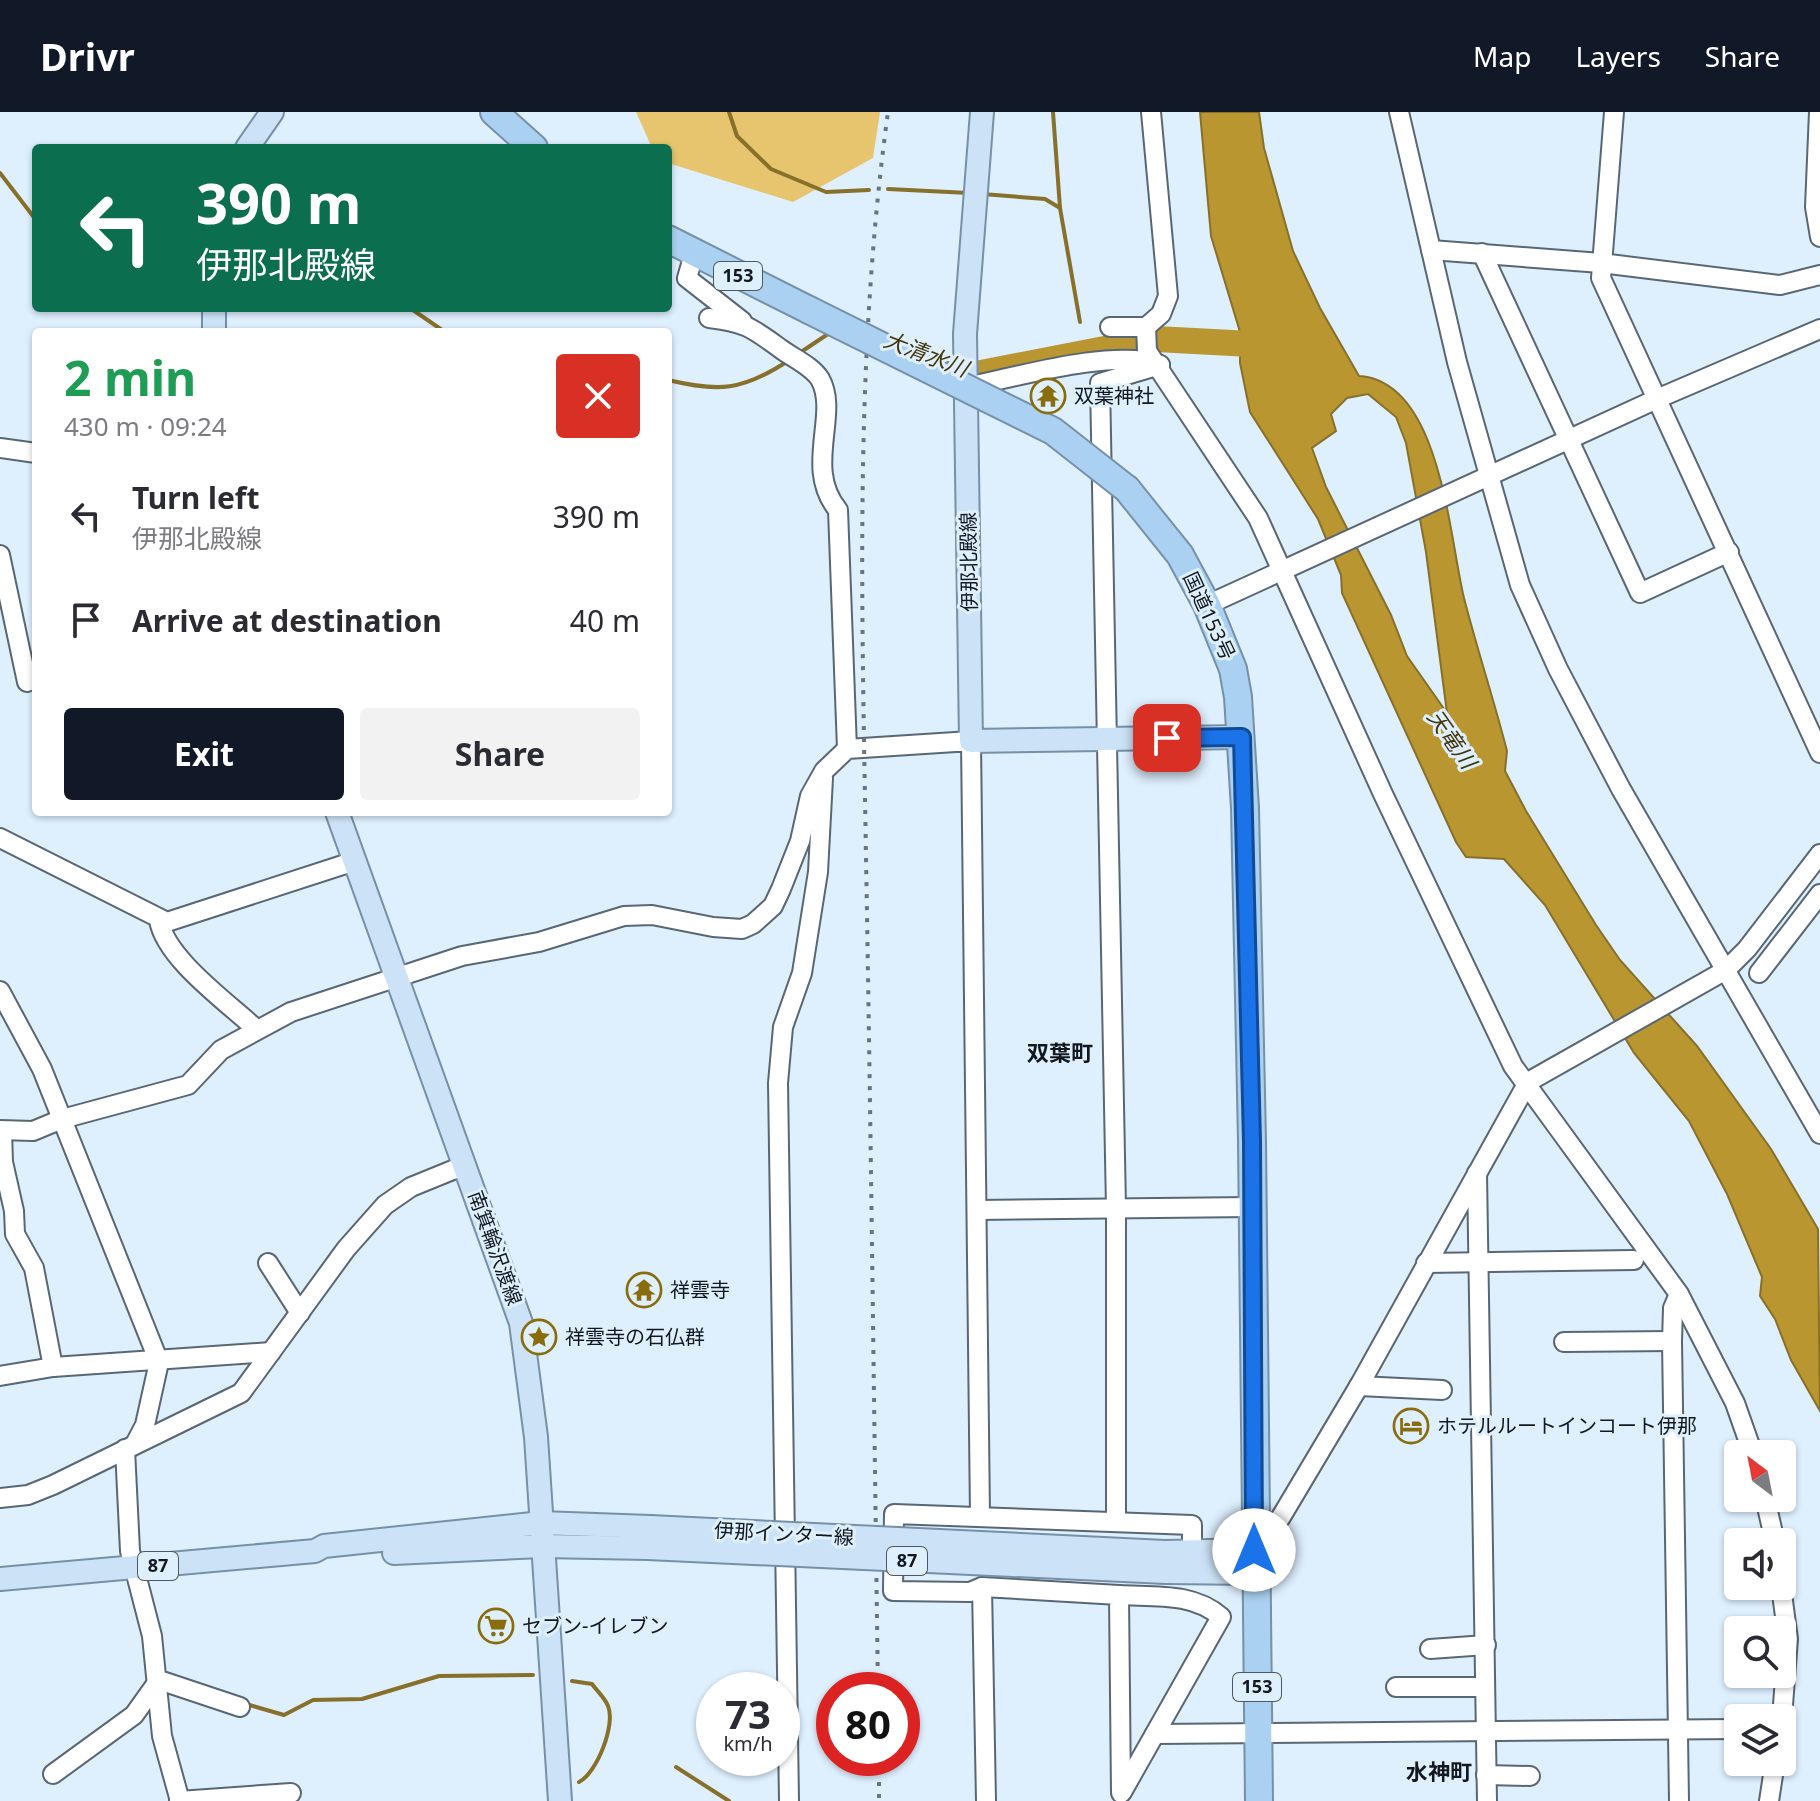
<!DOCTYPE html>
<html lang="en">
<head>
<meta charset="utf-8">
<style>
  body { margin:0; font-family:"Noto Sans","Noto Sans JP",sans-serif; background:#f2f2f3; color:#2b2b33; height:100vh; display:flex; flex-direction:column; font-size:30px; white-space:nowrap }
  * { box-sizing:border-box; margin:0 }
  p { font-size:26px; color:#7c7c81 }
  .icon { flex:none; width:44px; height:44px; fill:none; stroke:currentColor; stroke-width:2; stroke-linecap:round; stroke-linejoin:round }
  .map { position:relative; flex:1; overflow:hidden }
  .drawer { position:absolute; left:32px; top:216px; width:640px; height:488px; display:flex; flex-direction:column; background:#fff; border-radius:8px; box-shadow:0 2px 6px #0004 }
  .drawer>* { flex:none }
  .top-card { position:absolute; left:32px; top:32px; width:640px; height:168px; border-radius:8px; box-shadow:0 2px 6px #0004; background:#0b6e4f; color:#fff; overflow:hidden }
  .needle { width:52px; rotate:328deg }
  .buttons { position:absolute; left:1724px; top:1328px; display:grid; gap:16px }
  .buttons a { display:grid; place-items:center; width:72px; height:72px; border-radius:8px; background:#fff; box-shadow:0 2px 6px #0004; font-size:40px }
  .speed { position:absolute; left:696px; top:1560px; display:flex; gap:16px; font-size:40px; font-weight:700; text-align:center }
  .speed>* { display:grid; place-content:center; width:104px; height:104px; border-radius:50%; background:#fff; box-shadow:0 2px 6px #0004; line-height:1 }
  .speed small { font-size:20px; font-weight:400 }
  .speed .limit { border:12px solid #d22; background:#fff; color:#111 }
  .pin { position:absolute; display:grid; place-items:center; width:68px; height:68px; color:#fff; margin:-34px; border-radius:16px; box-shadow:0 4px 12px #0006 }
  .me { position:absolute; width:88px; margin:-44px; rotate:0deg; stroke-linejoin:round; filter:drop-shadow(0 0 6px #0008) }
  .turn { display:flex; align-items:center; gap:28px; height:168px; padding:0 32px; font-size:36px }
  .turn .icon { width:104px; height:104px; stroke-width:2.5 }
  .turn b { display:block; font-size:56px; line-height:68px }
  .round { display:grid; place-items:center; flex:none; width:84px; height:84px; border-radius:8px; background:#f2f2f3 }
  .overview { display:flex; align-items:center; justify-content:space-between; height:136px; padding:0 32px }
  h1 { font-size:48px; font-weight:700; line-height:60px; color:#1e9e55 }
  .cta { display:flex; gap:16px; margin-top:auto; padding:16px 32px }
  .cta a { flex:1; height:92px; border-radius:8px; background:#111827; color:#fff; font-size:32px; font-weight:700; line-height:92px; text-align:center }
  .cta a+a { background:#f2f2f3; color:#2b2b33 }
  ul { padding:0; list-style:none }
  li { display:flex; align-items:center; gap:24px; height:104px; padding:0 32px }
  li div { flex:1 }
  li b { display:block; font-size:30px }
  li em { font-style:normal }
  header { display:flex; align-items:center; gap:48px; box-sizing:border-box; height:112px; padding:0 40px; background:#111827; color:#fff }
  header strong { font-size:38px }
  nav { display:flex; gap:44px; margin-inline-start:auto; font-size:28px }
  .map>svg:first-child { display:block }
  .green { fill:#e6c56e }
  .water { fill:#b9962f; stroke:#87702a; stroke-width:2; fill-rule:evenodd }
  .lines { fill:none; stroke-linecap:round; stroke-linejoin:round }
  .stream { stroke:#87702a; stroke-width:4 }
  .river { stroke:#b9962f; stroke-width:26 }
  .minor-casing { stroke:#586773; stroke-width:22 }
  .major-casing { stroke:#7590a7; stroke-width:26 }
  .highway-casing { stroke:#7590a7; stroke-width:30 }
  .minor { stroke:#fff; stroke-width:18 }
  .major { stroke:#cce3f7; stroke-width:22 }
  .highway { stroke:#aad1f1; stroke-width:26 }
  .rail { stroke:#69747d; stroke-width:4; stroke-dasharray:4 8; stroke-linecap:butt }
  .major-bridge-casing { stroke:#7590a7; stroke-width:26; stroke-linecap:butt }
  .highway-bridge-casing { stroke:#7590a7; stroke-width:30; stroke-linecap:butt }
  .major-bridge { stroke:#cce3f7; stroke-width:22 }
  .highway-bridge { stroke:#aad1f1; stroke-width:26 }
  .route-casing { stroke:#114b97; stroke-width:20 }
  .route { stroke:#1a73e8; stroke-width:14 }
  .labels { text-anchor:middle; stroke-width:6; stroke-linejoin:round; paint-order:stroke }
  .shield { fill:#deeffe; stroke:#4f5860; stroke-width:2 }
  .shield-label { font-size:18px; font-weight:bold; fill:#12181d }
  .poi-label { font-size:20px; fill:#12181d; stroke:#deeffe; text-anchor:start }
  .street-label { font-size:20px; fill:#12181d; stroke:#deeffe }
  .water-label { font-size:22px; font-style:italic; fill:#44360a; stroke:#deeffe }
  .neighbourhood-label { font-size:22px; font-weight:bold; fill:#12181d; stroke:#deeffe }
</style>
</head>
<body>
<header>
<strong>Drivr</strong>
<nav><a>Map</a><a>Layers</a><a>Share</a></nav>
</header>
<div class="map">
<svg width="1820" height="1689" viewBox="0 0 1820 1689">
  <rect width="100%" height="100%" fill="#deeffe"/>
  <polygon class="green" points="636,0 880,0 873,46 793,90 668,51 668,36 652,36"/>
  <path class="water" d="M1200,0H1259L1264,36L1293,139L1320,196L1359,264C1441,269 1449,425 1464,486C1477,537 1494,588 1507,639L1505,659L1526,699L1596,813L1620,848L1697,934L1771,1037L1818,1117L1820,1299L1791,1248L1775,1207L1760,1184L1762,1165L1727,1082L1689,1009L1634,941L1545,793L1504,747L1466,745L1456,730L1342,481L1341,463L1318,407L1250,300L1240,251V220L1211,124ZM1368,282L1396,305L1406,331L1426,440L1447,601L1407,544L1391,503L1326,375L1312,336L1336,319L1331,302L1347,286Z"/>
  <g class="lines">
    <g class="stream">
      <polyline points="729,0 737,24 771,57 826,80 869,78"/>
      <polyline points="1053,0 1060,96"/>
      <polyline points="0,61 36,108"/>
      <polyline points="888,77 969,81"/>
      <polyline points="982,82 1045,87 1060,96 1080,210"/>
      <polyline points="410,196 445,220"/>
      <polyline points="1085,232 1086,238"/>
      <polyline points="798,242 831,220"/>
      <polyline points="933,245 958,255"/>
      <path d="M668,268C719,280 742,279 788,249"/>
      <path d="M572,1569L592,1572C597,1579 605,1586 608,1594C616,1612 597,1661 579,1670"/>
      <polyline points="246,1592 284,1603 313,1588 362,1587 439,1564 533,1563"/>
      <polyline points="676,1655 729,1689"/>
    </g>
    <polyline class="river" points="976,262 1156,227 1251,232"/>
    <g class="minor-casing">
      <g id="minor">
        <polyline points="1399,0 1457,250 1520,473 1558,557 1621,677 1820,1022"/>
        <polyline points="1614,0 1601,166 1820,641"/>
        <polyline points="1819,0 1815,95 1820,125"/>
        <polyline points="1431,138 1601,151 1780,173 1820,163"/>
        <polyline points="1482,141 1640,481 1729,440"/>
        <polyline points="694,142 687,166 742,209"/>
        <path d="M709,206C745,210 752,216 781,237C793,246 812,254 820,267C840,302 803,356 838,398L847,637"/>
        <polyline points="1110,215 1146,215 1161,202 1168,184 1151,0"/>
        <polyline points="1146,215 1147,239 1258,406 1383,682 1513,954 1679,1182 1735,1291 1753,1342"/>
        <path d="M967,275C1016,265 1115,236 1160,253"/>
        <polyline points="0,336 36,341"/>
        <polyline points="0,443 27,570"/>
        <polyline points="1207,493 1659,286 1820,217"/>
        <polyline points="0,726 167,810 355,749"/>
        <path d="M159,808C165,846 227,890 256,917"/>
        <polyline points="1759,861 1820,782"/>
        <polyline points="0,879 42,957 159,1250 145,1313 135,1332"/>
        <polyline points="0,1018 33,1019 62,1007 188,973 221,938 291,900 462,844 539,830 624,804 652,803 713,815 742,817 753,812 773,794 781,777 800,729 810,684 824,659 847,637 971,629 980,1404"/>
        <polyline points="2,1019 3,1050 14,1099 15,1122 34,1156 53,1255"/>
        <polyline points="1477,1061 1487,1689"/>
        <polyline points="977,1098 1252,1095"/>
        <polyline points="268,1151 300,1201"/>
        <polyline points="1426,1151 1634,1148"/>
        <polyline points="1679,1182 1673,1196 1672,1229 1679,1689"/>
        <polyline points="1564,1230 1672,1229"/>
        <polyline points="0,1264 53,1255 271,1240"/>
        <polyline points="1359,1274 1442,1278"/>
        <polyline points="125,1337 130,1439 152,1524 162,1624 180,1689"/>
        <polyline points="0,1386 28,1383 53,1373 241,1281 346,1137 385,1093 411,1075 465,1053"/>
        <polyline points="1765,1386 1775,1430"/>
        <polyline points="1116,1409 1116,1096 1100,271 1160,253"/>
        <polyline points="1256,1436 1281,1405 1359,1274 1528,970 1726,858 1747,837 1820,742"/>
        <polyline points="1781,1474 1788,1527 1782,1606"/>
        <polyline points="982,1475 1119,1483 1121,1681"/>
        <path d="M1119,1483C1153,1485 1193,1480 1221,1505L1122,1680"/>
        <polyline points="1430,1537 1486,1533"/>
        <polyline points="1396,1575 1485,1575"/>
        <polyline points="1155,1622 1738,1617"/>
        <polyline points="53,1662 134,1603 159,1568 240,1595"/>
        <polyline points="1486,1663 1530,1664"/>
        <polyline points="179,1689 291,1681"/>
        <polyline points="789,1689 778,971 783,915 802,861 818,760 823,666"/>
        <polyline points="986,1689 982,1475 970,1480 893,1479 894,1402 1192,1413 1192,1441"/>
        <polyline points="1769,1689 1775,1650"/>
      </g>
    </g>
    <g class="major-casing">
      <g id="major">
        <polyline points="982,0 965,222 971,629 1242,625"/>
        <polyline points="247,36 272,0"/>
        <polyline points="214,220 214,196"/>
        <polyline points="337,700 521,1211 536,1325 560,1689"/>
        <polyline points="1165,1440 1254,1438"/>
        <polyline points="394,1441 542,1434 648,1436"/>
        <polyline points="1166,1460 1254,1461"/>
        <polyline points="0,1467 315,1439 324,1434 541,1411 650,1415"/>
      </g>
    </g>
    <g class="highway-casing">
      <g id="highway">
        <polyline points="494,0 534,36"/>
        <polyline points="668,127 809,198"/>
        <polyline points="1127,377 1180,443 1207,493 1233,557 1238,585 1245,696 1252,1029 1259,1689"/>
      </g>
    </g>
    <use href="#minor" class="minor"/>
    <use href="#major" class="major"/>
    <use href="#highway" class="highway"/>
    <g class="rail">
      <path d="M878,1578C874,1300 871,1023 866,745C862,496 854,247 888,0"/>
      <polyline points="879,1646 879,1689"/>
    </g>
    <g class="major-bridge-casing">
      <g id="major-bridge">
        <polyline points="650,1415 1165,1440"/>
        <polyline points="648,1436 1166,1460"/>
      </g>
    </g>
    <g class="highway-bridge-casing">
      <polyline id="highway-bridge" points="809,198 1053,319 1127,377"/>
    </g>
    <use href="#major-bridge" class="major-bridge"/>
    <use href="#highway-bridge" class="highway-bridge"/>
  </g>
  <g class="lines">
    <g class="route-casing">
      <polyline id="route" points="1167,626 1242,625 1252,1029 1254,1438"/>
    </g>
    <use href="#route" class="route"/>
  </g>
  <defs>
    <g id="temple-ring" transform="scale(1.8)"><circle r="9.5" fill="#deeffe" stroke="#896c0c" stroke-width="1.5"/><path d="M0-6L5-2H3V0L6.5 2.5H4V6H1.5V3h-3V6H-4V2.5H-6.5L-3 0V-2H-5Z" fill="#896c0c"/></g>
    <g id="sight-ring" transform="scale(1.8)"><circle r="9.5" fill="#deeffe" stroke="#896c0c" stroke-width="1.5"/><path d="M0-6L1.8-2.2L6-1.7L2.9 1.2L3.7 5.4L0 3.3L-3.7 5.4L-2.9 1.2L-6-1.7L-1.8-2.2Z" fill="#896c0c"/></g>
    <g id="hotel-ring" transform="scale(1.8)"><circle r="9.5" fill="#deeffe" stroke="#896c0c" stroke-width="1.5"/><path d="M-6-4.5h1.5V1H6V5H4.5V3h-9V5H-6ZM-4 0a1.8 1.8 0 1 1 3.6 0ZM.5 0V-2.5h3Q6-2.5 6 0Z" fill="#896c0c"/></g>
    <g id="supermarket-ring" transform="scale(1.8)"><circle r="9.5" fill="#deeffe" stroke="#896c0c" stroke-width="1.5"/><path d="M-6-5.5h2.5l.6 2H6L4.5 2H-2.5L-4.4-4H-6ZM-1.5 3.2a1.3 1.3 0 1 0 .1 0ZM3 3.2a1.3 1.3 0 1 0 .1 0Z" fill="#896c0c"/></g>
  </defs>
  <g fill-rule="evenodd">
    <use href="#temple-ring" x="1048" y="284"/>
    <use href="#temple-ring" x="644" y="1178"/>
    <use href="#sight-ring" x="539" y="1225"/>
    <use href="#hotel-ring" x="1411" y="1314"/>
    <use href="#supermarket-ring" x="496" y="1514"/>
  </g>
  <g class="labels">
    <g class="shield">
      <rect x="714" y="150" width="48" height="28" rx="6"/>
      <rect x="887" y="1435" width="40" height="28" rx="6"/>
      <rect x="138" y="1440" width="40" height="28" rx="6"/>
      <rect x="1233" y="1561" width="48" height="28" rx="6"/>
    </g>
    <g class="shield-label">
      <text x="738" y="170">153</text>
      <text x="907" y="1455">87</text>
      <text x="158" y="1460">87</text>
      <text x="1257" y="1581">153</text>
    </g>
    <g class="poi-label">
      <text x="1074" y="291">双葉神社</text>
      <text x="670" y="1185">祥雲寺</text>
      <text x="565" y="1232">祥雲寺の石仏群</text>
      <text x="1437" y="1321">ホテルルートインコート伊那</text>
      <text x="522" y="1521">セブン-イレブン</text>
    </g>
    <g class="street-label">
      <text transform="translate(969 450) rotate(-91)" y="7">伊那北殿線</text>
      <text transform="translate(1209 504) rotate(65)" y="7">国道153号</text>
      <text transform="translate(495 1136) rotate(70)" y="7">南箕輪沢渡線</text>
      <text transform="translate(784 1422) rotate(3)" y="7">伊那インター線</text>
    </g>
    <g class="water-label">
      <text transform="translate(926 242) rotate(21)" y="8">大清水川</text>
      <text transform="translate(1452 627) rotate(55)" y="8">天竜川</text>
    </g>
    <g class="neighbourhood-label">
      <text x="1060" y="949">双葉町</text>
      <text x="1439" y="1668">水神町</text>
    </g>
  </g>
</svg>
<div class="buttons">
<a><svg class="needle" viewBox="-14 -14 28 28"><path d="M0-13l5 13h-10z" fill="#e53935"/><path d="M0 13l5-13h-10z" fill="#7c7c81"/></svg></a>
<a><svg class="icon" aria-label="sound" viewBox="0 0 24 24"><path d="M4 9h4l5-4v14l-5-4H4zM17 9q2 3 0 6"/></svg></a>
<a><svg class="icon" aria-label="search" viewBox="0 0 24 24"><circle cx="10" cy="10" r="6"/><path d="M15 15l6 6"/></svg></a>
<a><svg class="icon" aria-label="layers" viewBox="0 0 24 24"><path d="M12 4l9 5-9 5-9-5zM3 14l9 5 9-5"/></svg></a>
</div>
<div class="speed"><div>73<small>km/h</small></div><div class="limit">80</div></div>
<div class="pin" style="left:1167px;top:626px;background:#d93025"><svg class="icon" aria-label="arrive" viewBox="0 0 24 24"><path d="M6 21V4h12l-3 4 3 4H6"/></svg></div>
<svg class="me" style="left:1254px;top:1438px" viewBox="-20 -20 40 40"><circle r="19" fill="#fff"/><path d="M0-13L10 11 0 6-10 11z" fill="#1a73e8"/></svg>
<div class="top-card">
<div class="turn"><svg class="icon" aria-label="left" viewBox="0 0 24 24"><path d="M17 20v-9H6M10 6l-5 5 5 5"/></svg><div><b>390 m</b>伊那北殿線</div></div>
</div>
<section class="drawer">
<div class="overview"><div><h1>2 min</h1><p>430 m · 09:24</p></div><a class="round" style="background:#d93025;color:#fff"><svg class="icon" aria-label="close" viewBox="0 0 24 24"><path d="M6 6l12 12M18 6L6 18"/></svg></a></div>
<ul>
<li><svg class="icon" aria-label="left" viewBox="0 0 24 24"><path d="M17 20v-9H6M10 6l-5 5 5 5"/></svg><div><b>Turn left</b><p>伊那北殿線</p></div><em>390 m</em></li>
<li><svg class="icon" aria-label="arrive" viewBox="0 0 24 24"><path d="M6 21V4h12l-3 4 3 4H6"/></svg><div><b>Arrive at destination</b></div><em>40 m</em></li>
</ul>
<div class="cta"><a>Exit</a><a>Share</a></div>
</section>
</div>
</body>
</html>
